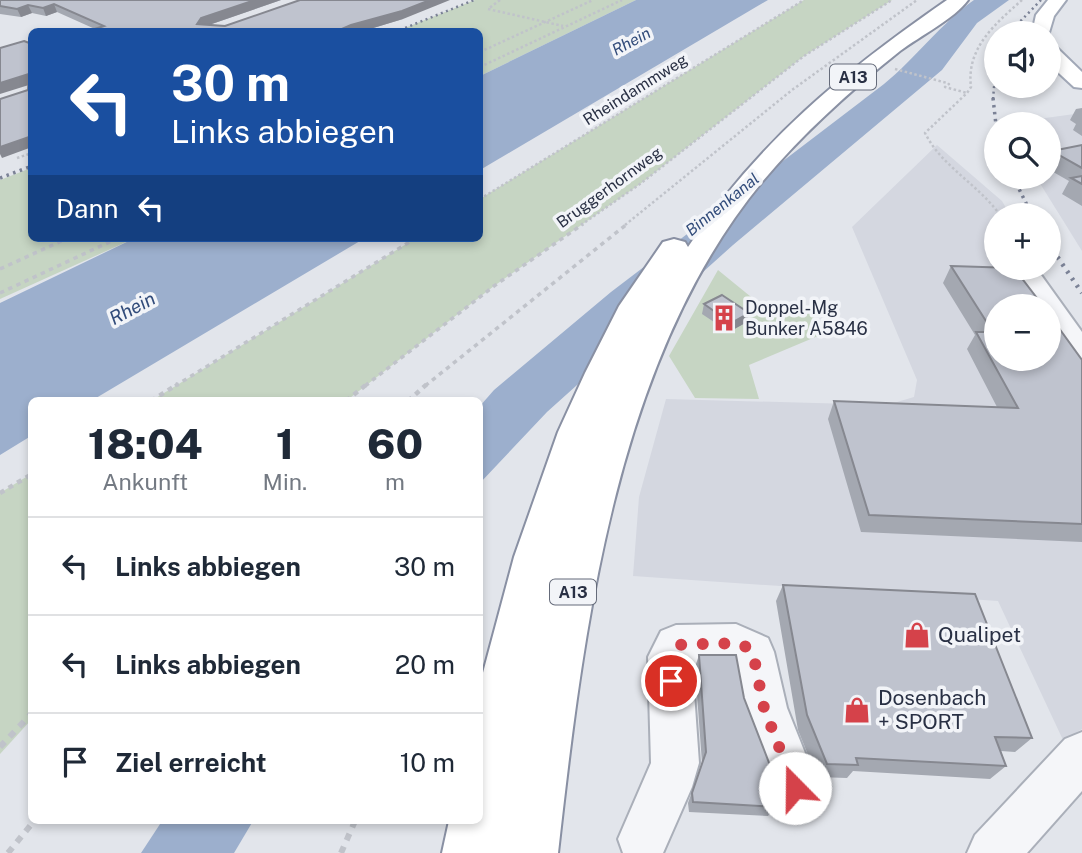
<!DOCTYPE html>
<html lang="de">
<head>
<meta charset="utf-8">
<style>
  body { margin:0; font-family:"Public Sans",sans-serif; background:#f2f2f3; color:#1f2937; height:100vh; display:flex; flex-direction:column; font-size:26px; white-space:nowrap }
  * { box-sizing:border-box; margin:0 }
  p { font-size:23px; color:#747a83 }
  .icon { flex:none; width:38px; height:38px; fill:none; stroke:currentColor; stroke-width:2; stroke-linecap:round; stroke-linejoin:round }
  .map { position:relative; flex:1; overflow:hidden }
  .panel { position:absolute; left:28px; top:397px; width:455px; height:427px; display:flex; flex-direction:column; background:#fff; border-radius:10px; box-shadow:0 4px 10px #0003 }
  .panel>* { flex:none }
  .hud { position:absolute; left:28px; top:28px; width:455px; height:214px; border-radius:10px; box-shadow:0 4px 10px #0003; background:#1a4fa0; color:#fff; overflow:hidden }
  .fabs { position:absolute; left:984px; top:21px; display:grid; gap:14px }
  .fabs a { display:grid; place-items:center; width:77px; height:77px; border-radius:50%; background:#fff; box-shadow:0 4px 10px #0003; font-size:35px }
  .pin { position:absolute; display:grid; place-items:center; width:60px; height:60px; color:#fff; margin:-30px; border:4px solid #fff; border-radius:50%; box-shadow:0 2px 7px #0007 }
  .me { position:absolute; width:77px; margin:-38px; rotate:338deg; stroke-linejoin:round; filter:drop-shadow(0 0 5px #0008) }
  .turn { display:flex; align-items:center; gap:24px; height:147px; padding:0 28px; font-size:32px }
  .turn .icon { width:91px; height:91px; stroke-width:2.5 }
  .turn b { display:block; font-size:49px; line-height:60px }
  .then { display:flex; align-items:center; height:66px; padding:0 28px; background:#0003; gap:14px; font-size:26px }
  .eta { display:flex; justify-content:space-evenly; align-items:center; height:119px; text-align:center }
  .eta b { font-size:42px; font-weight:800; line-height:49px }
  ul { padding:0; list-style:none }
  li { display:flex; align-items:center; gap:21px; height:98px; padding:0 28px; border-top:2px solid #e0e1e3 }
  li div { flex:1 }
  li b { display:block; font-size:26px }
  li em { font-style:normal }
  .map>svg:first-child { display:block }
  .built { fill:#d4d7e0; fill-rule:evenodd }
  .green { fill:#c6d5c3 }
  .water { fill:#9cafcd }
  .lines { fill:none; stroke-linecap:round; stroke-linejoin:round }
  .minor-casing { stroke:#aaafb9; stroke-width:4 }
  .major-casing { stroke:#a1a8b7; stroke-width:4 }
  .highway-casing { stroke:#8990a3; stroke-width:4 }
  .path-far3 { stroke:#c0c3ca; stroke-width:2.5; stroke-dasharray:2.5 2.5; stroke-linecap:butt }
  .path-far2 { stroke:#c0c3ca; stroke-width:3.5; stroke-dasharray:4.5 4.5; stroke-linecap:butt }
  .path-far1 { stroke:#c0c3ca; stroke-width:4.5; stroke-dasharray:5 5; stroke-linecap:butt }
  .path { stroke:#c0c3ca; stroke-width:6; stroke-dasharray:7 7; stroke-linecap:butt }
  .minor { fill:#f5f6f9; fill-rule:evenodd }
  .major { fill:#fff; fill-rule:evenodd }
  .highway { fill:#fff; fill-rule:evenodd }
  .rail-far2 { stroke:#7b8296; stroke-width:2.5; stroke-dasharray:2 3.5; stroke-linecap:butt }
  .rail-far1 { stroke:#7b8296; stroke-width:3.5; stroke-dasharray:2.5 4.5; stroke-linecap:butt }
  .rail { stroke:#7b8296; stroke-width:4.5; stroke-dasharray:2.5 6; stroke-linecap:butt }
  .wall { fill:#a4a8b1 }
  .shaded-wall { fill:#868890 }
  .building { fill:#bfc3ce; stroke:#868890; stroke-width:2 }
  .route { stroke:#d5424a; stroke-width:12; stroke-dasharray:0 21.6 }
  .labels { text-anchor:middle; stroke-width:7; stroke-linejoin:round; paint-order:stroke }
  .far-water-label { font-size:16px; font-style:italic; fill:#314b7a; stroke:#f2f4f8 }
  .shield { fill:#f2f4f8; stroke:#656b7a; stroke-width:2 }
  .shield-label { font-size:16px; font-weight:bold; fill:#293044 }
  .far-street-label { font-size:16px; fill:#293044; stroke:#f2f4f8 }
  .poi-label { font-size:18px; fill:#293044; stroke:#f2f4f8; text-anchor:start }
  .water-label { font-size:19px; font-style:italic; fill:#314b7a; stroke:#f2f4f8 }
  .near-poi-label { font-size:21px; fill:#293044; stroke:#f2f4f8; text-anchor:start }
</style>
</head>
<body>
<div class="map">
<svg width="1082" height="853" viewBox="0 0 1082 853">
  <rect width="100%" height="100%" fill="#e2e5eb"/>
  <g class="built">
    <polygon points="1082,113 1082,251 1036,177 1048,177 1048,124 1009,123"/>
    <path d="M937,145L1002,201L1010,215H996V268H1039L1051,290L1082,330V729L1063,740L998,601L633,576L639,497L666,399L887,405L914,397L917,380L852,227ZM996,306H1048V359H996Z"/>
  </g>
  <g class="green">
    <polygon points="475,0 636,0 480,76 480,32 395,32"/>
    <polygon points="804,0 892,0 804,56 640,184 494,286 346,401 151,401 416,238 480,238 480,199"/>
    <polygon points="31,168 32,238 135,238 0,299 0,180"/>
    <polygon points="718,270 766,309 808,310 825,333 749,365 759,399 695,398 669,356"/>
    <polygon points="31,474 31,720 0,754 0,493"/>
  </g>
  <g class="water">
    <polygon points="636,0 768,0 480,170 480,76"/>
    <path d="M974,0H1009L977,23L942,70L733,245L547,412L480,483V406L494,390L611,292L884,84C916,58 940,24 974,0Z"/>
    <polygon points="135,238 365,238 91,401 32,401 31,436 0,455 0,303"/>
    <polygon points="162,821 253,821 234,853 141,853"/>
  </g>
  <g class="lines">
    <g class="minor-casing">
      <g id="minor">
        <polygon points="1010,268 1036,268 1082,332 1082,364 1071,361 1048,326 1048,306 1035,306"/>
        <polygon points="736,624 768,638 774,652 787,708 819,788 812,805 795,812 778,805 741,708 734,664 692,664 699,763 692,787 663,853 623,853 618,839 651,763 648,657 661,631 676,625"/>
        <polygon points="1082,732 1082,791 1027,853 967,853 975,835 1065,739"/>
      </g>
    </g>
    <g class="major-casing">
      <g id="major">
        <polygon points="1048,0 1066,0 1054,16 1048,36 1048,33 1032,33 1036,15"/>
        <polygon points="1048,44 1055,46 1082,72 1082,88 1074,87 1048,63"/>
      </g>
    </g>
    <g class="highway-casing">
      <path id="highway" d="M947,0H968C954,19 920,36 900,51C850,91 803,133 762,182C615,360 583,631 558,853H442L449,821H480V684L514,557L558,432L585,373L619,306L663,242L674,239L685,242L688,247C759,141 843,72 947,0Z"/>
    </g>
    <g class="path-far3">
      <polyline points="500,0 488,9 563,26"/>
      <polyline points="480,52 593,0"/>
      <polyline points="480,67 622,0"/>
      <polyline points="895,69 947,83 949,84 945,87 967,93"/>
      <polyline points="17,158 32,153"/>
      <polyline points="480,199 804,0"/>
      <path d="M1000,215C978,184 942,167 925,133L967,93L971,87C966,48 995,24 1022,0"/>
      <polyline points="581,225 640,184 804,56 892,0"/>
      <polyline points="625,225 792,90 917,0"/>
    </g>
    <g class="path-far2">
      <polyline points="0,269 68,238"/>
      <polyline points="0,293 118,238"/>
      <polyline points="175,386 416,238"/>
      <polyline points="365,386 494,286 583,224"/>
      <polyline points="425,386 627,224"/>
    </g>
    <g class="path-far1">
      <polyline points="151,401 178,384"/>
      <polyline points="346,401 367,384"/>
      <polyline points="408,401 427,384"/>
      <polyline points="0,493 32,474"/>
    </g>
    <g class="path">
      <polyline points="0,747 32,713"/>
      <polyline points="8,853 34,821"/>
      <polyline points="341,853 355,821"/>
    </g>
    <use href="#minor" class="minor"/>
    <use href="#major" class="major"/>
    <use href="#highway" class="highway"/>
    <g class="rail-far2">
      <polyline points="395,32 474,0"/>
      <polyline points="1009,33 1041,0"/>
      <polyline points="993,99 996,64"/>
    </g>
    <g class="rail-far1">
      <polyline points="993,98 996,125"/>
      <polyline points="1013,177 1032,215"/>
      <polyline points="0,178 32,166"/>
    </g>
    <polyline class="rail" points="1048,243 1082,293"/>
  </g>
  <g class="wall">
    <polygon points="0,0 281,0 209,25 225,26 403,19 360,32 85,32 95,29 57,12 46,16 32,13 21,17 0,14"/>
    <polygon points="1082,108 1082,136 1073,130 1076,124 1070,120 1076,109"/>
    <polygon points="1082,145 1082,206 1062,194 1069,181 1048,169 1048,158 1052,151"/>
    <polygon points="951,266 1082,360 1082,542 861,532 828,419 834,401 997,407 967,349 975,335 943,283"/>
    <polygon points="704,304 749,313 747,322 729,332 702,314"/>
    <polygon points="783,585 1032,738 1015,752 1001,751 1006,766 990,779 853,771 847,778 817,777 798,730 776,601"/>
    <polygon points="699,655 744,698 779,790 773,798 775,807 768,816 689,812 688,803 702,763 695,667"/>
  </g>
  <g class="shaded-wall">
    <polygon points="255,0 281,0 203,27 197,24 201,18"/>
    <polygon points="430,0 450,0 403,19 360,32 335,32 351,25"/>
    <polygon points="54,4 57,12 46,16 43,8"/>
    <polygon points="28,5 32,13 21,17 17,9"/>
    <polygon points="29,74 32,84 0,94 0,83"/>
    <polygon points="32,136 32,147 2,158 0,154 0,147"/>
    <polygon points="749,313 747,322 729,332 731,323"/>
  </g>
  <g class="building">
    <polygon points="0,0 255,0 201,18 197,24 225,26 300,0 430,0 402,11 351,25 335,32 85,32 104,26 54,4 43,8 28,5 17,9 0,6"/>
    <polygon points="24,41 32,44 32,136 0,147 0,99 28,90 29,74 0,83 0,48"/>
    <polygon points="1082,145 1082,168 1052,151"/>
    <polygon points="1082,176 1082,184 1071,178"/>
    <polygon points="951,266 1014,268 1043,306 996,306 996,359 1048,359 1048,313 1082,360 1082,524 869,515 834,401 1018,408 976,332 993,332"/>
    <polygon points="722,295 749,313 731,323 704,304"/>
    <polygon points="783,585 975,594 1032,738 995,737 1006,766 856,758 858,765 827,764 807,715"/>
    <polygon points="699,655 736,655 744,698 778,786 779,790 772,790 775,807 693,802 692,793 706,752"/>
  </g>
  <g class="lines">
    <polyline class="route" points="671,681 670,653 676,645 736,643 749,648 754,658 764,708 795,788"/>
  </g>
  <defs>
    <g id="building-bare" transform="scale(2.1)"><path d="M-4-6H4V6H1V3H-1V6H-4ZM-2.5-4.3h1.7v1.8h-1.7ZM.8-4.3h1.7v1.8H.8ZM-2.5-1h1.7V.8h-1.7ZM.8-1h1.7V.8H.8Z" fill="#d5424a" stroke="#f2f4f8" stroke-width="2.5" paint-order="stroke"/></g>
    <g id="shop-bare" transform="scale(2.1)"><path d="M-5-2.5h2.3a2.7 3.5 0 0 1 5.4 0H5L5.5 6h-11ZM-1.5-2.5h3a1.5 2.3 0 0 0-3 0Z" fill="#d5424a" stroke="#f2f4f8" stroke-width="2.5" paint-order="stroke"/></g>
  </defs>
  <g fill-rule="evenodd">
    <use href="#building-bare" x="724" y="318"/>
    <use href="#shop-bare" x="917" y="635"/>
    <use href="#shop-bare" x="857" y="710"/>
  </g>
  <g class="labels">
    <g class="far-water-label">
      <text transform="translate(631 41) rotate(-28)" y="6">Rhein</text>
      <text transform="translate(722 204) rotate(-39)" y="6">Binnenkanal</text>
    </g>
    <g class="shield">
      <rect x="830" y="64.5" width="46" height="25" rx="5"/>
      <rect x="550" y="579.5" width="46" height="25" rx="5"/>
    </g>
    <g class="shield-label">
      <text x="853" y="83">A13</text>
      <text x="573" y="598">A13</text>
    </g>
    <g class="far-street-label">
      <text transform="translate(635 89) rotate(-32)" y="6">Rheindammweg</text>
      <text transform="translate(609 187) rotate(-36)" y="6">Bruggerhornweg</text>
    </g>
    <g class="poi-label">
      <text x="745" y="314">Doppel-Mg<tspan x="745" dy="21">Bunker A5846</tspan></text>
    </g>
    <g class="water-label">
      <text transform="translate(132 308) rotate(-28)" y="7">Rhein</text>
    </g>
    <g class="near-poi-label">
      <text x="938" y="642">Qualipet</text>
      <text x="878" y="705">Dosenbach<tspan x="878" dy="24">+ SPORT</tspan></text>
    </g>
  </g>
</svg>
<div class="fabs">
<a><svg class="icon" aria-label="sound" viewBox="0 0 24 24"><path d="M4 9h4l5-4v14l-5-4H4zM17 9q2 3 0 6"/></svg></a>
<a><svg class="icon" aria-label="search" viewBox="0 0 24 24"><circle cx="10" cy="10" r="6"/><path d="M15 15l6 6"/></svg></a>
<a>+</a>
<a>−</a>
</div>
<div class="pin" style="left:671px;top:681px;background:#d93025"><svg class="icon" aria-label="arrive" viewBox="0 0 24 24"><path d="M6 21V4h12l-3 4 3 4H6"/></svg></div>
<svg class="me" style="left:795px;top:788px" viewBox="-20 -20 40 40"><circle r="19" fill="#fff"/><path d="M0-13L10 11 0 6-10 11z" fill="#d5424a"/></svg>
<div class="hud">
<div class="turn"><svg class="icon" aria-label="left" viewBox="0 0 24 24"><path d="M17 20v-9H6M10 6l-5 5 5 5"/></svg><div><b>30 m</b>Links abbiegen</div></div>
<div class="then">Dann<svg class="icon" aria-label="left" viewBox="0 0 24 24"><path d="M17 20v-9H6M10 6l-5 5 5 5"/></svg></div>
</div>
<section class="panel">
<div class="eta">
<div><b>18:04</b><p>Ankunft</p></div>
<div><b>1</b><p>Min.</p></div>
<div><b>60</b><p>m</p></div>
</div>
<ul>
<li><svg class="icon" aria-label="left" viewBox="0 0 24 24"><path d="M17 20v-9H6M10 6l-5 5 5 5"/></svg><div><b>Links abbiegen</b></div><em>30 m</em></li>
<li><svg class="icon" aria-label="left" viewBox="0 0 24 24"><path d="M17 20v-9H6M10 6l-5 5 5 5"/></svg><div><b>Links abbiegen</b></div><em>20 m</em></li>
<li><svg class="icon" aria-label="arrive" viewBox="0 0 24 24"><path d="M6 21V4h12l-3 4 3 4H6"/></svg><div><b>Ziel erreicht</b></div><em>10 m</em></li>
</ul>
</section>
</div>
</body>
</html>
